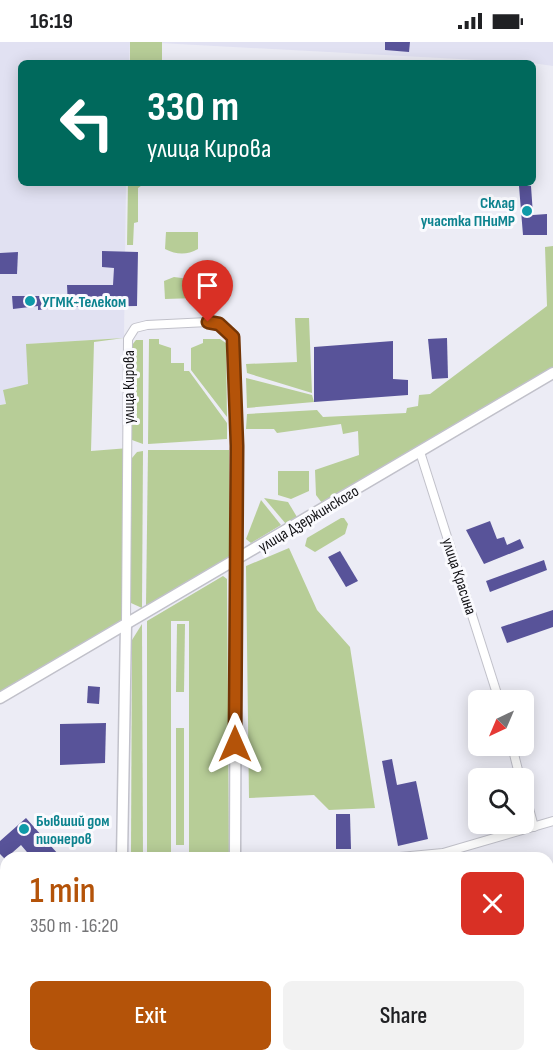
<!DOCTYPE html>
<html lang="en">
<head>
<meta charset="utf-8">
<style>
  body { margin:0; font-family:"Sofia Sans Condensed",sans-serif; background:#f2f2f2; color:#202124; height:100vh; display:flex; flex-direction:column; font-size:22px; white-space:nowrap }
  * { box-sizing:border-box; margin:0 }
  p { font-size:20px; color:#757577 }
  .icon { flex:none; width:33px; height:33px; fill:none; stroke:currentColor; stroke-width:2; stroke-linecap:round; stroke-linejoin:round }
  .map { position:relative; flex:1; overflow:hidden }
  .drawer { position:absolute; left:0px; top:810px; width:554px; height:210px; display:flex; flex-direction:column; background:#fff; border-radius:18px 18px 0 0; box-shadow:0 3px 15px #0003 }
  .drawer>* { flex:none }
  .hud { position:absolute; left:18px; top:18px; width:518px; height:126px; border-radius:9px; box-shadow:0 3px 15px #0003; background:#00695c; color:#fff; overflow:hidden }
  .needle { width:39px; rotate:224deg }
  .controls { position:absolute; left:468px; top:648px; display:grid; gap:12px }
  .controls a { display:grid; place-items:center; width:66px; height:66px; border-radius:9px; background:#fff; box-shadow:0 3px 15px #0003; font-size:30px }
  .pin { position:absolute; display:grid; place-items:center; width:51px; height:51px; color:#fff; margin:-62px -26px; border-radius:50% 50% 50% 0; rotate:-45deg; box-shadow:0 0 6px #0007 }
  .pin .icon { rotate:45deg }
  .me { position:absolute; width:66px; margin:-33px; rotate:0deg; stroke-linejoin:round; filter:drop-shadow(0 0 4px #0008) }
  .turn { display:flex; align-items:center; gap:21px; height:126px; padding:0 30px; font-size:27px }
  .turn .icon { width:78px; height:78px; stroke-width:2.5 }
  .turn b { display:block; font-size:42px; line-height:51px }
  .round { display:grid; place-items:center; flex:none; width:63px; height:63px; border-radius:9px; background:#f2f2f2 }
  .head { display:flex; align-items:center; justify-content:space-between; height:102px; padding:0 30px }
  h1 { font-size:36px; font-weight:600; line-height:45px; color:#b45309 }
  .button { display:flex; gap:12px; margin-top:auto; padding:12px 30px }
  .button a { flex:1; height:69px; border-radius:9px; background:#b45309; color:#fff; font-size:24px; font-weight:600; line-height:69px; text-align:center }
  .button a+a { background:#f2f2f2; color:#202124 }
  .status { display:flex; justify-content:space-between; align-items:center; height:42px; padding:0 30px; background:#fff; direction:ltr }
  .status svg { height:16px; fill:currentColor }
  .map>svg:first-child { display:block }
  .built { fill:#e1e1f2 }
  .green { fill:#b7cd97 }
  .forest { fill:#96b464 }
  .building { fill:#585399 }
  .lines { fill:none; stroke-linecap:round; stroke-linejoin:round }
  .street-casing { stroke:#c1c1ca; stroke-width:10 }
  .secondary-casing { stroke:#c1c1ca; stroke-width:13 }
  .street { stroke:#fff; stroke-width:8 }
  .secondary { stroke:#fff; stroke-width:10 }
  .route-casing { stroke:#753606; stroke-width:15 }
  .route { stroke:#b45309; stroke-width:10 }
  .culture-dot { fill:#0f9aa8; stroke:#fafafe; stroke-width:2 }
  .labels { text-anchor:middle; stroke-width:6; stroke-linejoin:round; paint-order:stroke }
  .culture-label { font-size:16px; font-weight:bold; fill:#0d838f; stroke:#fafafe; text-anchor:start }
  .street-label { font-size:16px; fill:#101013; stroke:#fafafe }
</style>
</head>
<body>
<div class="status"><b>16:19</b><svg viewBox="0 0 49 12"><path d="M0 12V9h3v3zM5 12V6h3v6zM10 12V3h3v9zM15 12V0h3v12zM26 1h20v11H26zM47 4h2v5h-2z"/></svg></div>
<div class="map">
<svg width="553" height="1020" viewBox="0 0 553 1020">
  <rect width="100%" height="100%" fill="#ececf5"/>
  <g class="built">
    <polygon points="0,0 130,0 129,21 21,21 21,141 126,141 124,296 27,302 28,343 4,348 6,362 0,363"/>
    <polygon points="141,0 553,0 553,24 532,21"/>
  </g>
  <g class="green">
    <rect x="130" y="0" width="32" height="21"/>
    <polygon points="128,141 145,141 138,146 138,180 134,181 133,203 127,203"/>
    <path d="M166,190H198V207C187,213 177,213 165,207Z"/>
    <polygon points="553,204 553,328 322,461 316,453 315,428 359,413 358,389 343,392 341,382 277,391 274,387 246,387 247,372 317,368 323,375 406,371 407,366 418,364 419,353 430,352 547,264 545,205"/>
    <polygon points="174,235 197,238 197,256 165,257 164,239"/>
    <polygon points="295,276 309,276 312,351 247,331 246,322 297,320"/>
    <polygon points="124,296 94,300 91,409 129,406 126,582 0,656 0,363 6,362 3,348 28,342 26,302"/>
    <polygon points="149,297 159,297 159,302 171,306 171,321 184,321 184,329 189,329 227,381 227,397 148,402"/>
    <polygon points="203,297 220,297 226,301 227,375 191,328 191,306 203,301"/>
    <polygon points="136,298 143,298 143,402 132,398 132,303"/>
    <polygon points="246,336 312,353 314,360 247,366"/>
    <polygon points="148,408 229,408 229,517 146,564"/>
    <polygon points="143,409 142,566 131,561 130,555 132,416 137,410"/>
    <polygon points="278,429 309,429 309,449 291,457 278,453"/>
    <polygon points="264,456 288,460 297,475 286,482"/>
    <polygon points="261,458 281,483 251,501 246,497"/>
    <polygon points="341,476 344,476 348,482 345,492 315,510 305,504 307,496"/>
    <polygon points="289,506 317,568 350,605 375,766 329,768 314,753 249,756 246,524"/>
    <polygon points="223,534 227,537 229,812 189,815 189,579 171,579 171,815 147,815 147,579"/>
    <polygon points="142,582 143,815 133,815 131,811 132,598"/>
    <polygon points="177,582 185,582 184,650 176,650"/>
    <rect x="176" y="686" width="8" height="117"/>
  </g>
  <polygon class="forest" points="238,1014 431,1014 450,1017 452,1020 238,1020"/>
  <g class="building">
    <polygon points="385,0 410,0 409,10 385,8"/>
    <polygon points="519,144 531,144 533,173 547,172 547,193 523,193"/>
    <polygon points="102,209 138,210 137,264 68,265 67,243 113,243 114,226 102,225"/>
    <polygon points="18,210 17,232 0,232 0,211"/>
    <polygon points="12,254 48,254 48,267 38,268 38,264 13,267"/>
    <polygon points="447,296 448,336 432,337 428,297"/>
    <polygon points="393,299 393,337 408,338 408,353 314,360 314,305"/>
    <polygon points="490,479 497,497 504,495 507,503 520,497 524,506 484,522 466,488"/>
    <polygon points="340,509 358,539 346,545 328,515"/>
    <polygon points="544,518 547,528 490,550 486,539"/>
    <polygon points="553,568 553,585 507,601 501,585"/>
    <polygon points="88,644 100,645 99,662 87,661"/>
    <polygon points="106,681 105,721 60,723 60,682"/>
    <polygon points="392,717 397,743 416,739 428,797 398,804 382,719"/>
    <polygon points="336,772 350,772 351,807 336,807"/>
    <polygon points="26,776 58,812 54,816 32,816 21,803 5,817 0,812 0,799"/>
  </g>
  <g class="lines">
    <g class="street-casing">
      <g id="street">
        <polyline points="420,410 499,658"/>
        <polyline points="126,582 128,297 135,286 147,283 208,280 220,282 233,295 237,404 236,519"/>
        <polyline points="512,704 520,736"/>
        <polyline points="524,748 534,785"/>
        <polyline points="389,816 443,811 553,779"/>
        <polyline points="521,1014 524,1020"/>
      </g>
    </g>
    <g class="secondary-casing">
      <g id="secondary">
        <polyline points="0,656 553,331"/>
        <polyline points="122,816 126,582"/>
        <polyline points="235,816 236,519"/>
        <polyline points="123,1014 123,1020"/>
        <polyline points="238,1014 238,1020"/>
      </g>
    </g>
    <use href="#street" class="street"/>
    <use href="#secondary" class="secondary"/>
  </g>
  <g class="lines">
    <g class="route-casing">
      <polyline id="route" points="208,280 219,282 233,295 237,404 235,702"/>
    </g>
    <use href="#route" class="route"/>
  </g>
  <g class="culture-dot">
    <circle cx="527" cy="169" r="6"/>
    <circle cx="30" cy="259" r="6"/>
    <circle cx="24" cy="787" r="6"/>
  </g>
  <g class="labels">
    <g class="culture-label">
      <text x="515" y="166" text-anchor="end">Склад<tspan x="515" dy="18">участка ПНиМР</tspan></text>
      <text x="42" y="265">УГМК-Телеком</text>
      <text x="36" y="784">Бывший дом<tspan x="36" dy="18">пионеров</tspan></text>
    </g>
    <g class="street-label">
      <text transform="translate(128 345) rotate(-90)" y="6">улица Кирова</text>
      <text transform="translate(308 476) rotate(-31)" y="6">улица Дзержинского</text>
      <text transform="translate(460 534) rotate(72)" y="6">улица Красина</text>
    </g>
  </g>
</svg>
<div class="controls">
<a><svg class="needle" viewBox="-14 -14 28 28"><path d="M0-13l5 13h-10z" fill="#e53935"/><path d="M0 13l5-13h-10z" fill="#757577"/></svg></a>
<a><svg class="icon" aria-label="search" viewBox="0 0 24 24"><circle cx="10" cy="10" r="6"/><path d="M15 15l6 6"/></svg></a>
</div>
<div class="pin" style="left:208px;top:280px;background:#d93025"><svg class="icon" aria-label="arrive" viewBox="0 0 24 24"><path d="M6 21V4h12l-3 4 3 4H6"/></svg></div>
<svg class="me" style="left:235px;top:702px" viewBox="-20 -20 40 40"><path d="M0-17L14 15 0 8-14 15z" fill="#b45309" stroke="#fff" stroke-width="4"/></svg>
<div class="hud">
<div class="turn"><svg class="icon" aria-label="left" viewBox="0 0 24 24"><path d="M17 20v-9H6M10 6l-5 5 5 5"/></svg><div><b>330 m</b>улица Кирова</div></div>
</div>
<section class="drawer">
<div class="head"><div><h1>1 min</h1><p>350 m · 16:20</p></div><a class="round" style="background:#d93025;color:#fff"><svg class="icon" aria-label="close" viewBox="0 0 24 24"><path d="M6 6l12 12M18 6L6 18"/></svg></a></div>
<div class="button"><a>Exit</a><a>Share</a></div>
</section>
</div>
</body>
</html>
